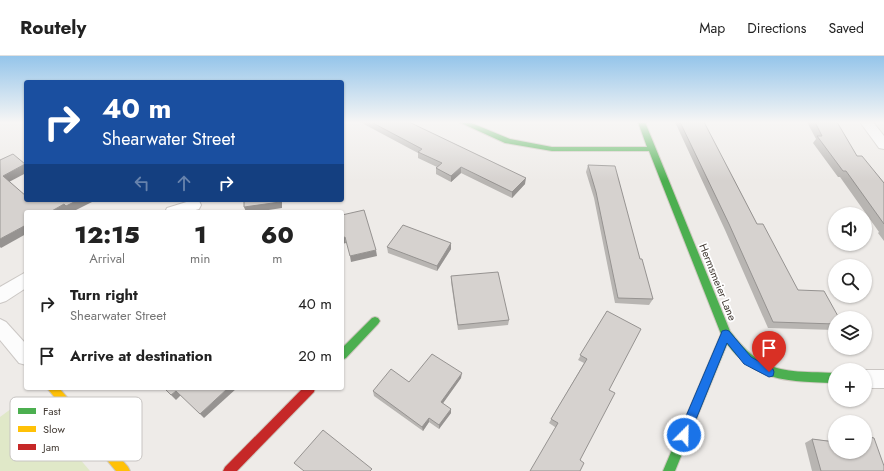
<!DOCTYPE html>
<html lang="en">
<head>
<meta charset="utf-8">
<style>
  body { margin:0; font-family:Jost,sans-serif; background:#f2f2f2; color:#222; height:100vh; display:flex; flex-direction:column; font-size:15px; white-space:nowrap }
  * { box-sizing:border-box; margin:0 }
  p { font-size:13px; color:#767676 }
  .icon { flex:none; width:22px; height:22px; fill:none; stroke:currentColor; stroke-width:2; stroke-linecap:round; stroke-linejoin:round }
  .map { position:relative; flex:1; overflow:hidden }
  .details { position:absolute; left:24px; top:154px; width:320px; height:180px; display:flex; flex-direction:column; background:#fff; border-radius:4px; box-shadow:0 1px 3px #0004 }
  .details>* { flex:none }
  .hud { position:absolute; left:24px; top:24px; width:320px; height:122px; border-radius:4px; box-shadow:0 1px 3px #0004; background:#1a4fa0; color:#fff; overflow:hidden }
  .tools { position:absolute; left:828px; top:151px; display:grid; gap:8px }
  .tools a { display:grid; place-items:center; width:44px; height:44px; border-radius:50%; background:#fff; box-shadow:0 1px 3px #0004; font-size:20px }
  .pin { position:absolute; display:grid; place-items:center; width:34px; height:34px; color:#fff; margin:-41px -17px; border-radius:50% 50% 50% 0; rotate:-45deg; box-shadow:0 0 4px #0007 }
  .pin .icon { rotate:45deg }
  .me { position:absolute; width:44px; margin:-22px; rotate:23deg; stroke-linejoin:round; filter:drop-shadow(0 0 3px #0008) }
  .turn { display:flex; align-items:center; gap:14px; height:84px; padding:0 12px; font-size:18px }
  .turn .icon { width:52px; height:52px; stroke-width:2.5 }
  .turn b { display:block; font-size:28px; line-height:34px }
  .lanes { display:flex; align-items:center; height:38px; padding:0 12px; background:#0003; justify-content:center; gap:20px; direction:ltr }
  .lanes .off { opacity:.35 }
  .eta { display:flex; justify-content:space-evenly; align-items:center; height:68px; text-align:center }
  .eta b { font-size:24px; font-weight:800; line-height:28px }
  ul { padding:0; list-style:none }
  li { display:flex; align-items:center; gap:12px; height:52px; padding:0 12px }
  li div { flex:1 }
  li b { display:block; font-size:15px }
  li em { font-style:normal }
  header { display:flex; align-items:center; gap:24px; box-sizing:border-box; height:56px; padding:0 20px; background:#fff; border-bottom:1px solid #e0e0e0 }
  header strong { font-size:19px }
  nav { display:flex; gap:22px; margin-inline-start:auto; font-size:14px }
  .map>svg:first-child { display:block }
  .green { fill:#e0e8c8 }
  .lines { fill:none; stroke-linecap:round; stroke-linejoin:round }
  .street-casing { stroke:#cbc7c4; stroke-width:2 }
  .fast-casing { stroke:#cfc8c0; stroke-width:2 }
  .slow-casing { stroke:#cfc8c0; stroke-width:2 }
  .jam-casing { stroke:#cfc8c0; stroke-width:2 }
  .street { fill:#fcfcfc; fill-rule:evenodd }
  .fast { fill:#4caf50; fill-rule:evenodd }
  .slow { fill:#ffc107; fill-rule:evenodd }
  .jam { fill:#c62828; fill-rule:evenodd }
  .wall { fill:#b8b5b2 }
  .shaded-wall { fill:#969391 }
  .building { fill:#d6d2cf; stroke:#969391 }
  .route { fill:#1a73e8; stroke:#114b97 }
  .labels { text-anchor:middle; stroke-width:3.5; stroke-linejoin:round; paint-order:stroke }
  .street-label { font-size:11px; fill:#433b34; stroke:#fff }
  .key { fill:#fff; stroke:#c7c4c2; stroke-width:1 }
  .key-label { font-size:11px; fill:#433b34 }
</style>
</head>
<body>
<header>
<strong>Routely</strong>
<nav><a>Map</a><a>Directions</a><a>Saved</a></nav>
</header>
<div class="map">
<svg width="884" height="415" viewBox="0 0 884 415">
  <rect width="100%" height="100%" fill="#eeebe8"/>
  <polygon class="green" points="27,341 90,415 0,415 0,361"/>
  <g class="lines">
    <g class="street-casing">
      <g id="street">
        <polygon points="860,66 873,66 884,80 884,93 879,92"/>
        <polygon points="193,144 199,145 201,149 199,153 189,156 165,156 167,152"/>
        <polygon points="26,216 26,232 6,245 0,247 0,231"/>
        <polygon points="0,263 6,266 26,288 26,309 19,307 0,284"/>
        <rect x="865" y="314" width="19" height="18"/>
      </g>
    </g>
    <g class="fast-casing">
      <g id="fast">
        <path d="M459,66H469L510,83L552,91H647L638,66H645L730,275C763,319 784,315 835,317V327C790,325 756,327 727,288L675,415H663L721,278L649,95H552L505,87Z"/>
        <polygon points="375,261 378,262 380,265 378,268 346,302 342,304 342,292 372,262"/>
      </g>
    </g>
    <g class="slow-casing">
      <polygon id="slow" points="47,332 59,332 128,411 130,415 116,415"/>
    </g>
    <g class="jam-casing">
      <polygon id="jam" points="303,332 315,332 314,336 237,415 223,415 225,411"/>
    </g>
    <use href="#street" class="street"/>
    <use href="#fast" class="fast"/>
    <use href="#slow" class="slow"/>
    <use href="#jam" class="jam"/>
  </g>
  <g class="wall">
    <polygon points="360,66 409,66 525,128 512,142 461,117 451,126 436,118 436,112 437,111 418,102 418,97"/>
    <polygon points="675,66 704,66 757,168 798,234 835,262 835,274 768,272 725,174"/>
    <polygon points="807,66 837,66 857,100 884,127 884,185 878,177 879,176 840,121 838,121 813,87 816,83"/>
    <polygon points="588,109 640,203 653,243 649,249 615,247 594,142 586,116"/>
    <polygon points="451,187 451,193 437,215 388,197 387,191"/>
    <polygon points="451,220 509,264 508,269 458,274 451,226"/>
    <polygon points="607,255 609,334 580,404 580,415 555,371 549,367 584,307 578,304"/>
    <polygon points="461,322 443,347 451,357 439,373 429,366 423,375 374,340 373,335 409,326"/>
    <polygon points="835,375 835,396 884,415 812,415 805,387 812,383 831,385 830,378"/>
  </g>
  <g class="shaded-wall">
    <polygon points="25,108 26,109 26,117 9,126 3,120"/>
    <polygon points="461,111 461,117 451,126 451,120"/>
    <polygon points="526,122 525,128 512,142 512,136"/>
    <polygon points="78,144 96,144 72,156 69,154 66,156 50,156 64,148"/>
    <polygon points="279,144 282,144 282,152 255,156 246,156 244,151"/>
    <polygon points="26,169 26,178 1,192 0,191 0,183"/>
    <polygon points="345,181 346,187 342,188 342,182"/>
    <polygon points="451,187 451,193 437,215 437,210"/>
    <polygon points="376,194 377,200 351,206 350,200"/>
    <polygon points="462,317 461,322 441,350 441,346"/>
    <polygon points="228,332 237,332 204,362 200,358"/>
    <polygon points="176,335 181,339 176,344 171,339"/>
    <polygon points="451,353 451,357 439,373 439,369"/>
    <polygon points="429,362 429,366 423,375 422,371"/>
  </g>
  <g class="building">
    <polygon points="371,66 409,66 526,122 512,136 461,111 451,120 436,112 442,107 418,96 422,93"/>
    <polygon points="680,66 704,66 757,168 763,168 798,234 824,235 839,262 835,262 835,268 773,266 729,168"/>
    <polygon points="815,66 837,66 857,100 862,100 884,127 884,168 846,115 843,115 817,80 822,80"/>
    <polygon points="13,98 25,108 3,120 26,140 26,144 78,144 66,150 64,148 50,156 26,156 26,169 0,183 0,104"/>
    <polygon points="588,109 615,110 640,203 642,203 653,243 618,242 596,136"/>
    <polygon points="244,144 279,144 280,146 244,151"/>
    <polygon points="364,154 376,194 350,200 345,181 342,182 342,159"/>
    <polygon points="403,169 451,187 437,210 387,191"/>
    <polygon points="498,216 509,264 458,269 451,220"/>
    <polygon points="607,255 641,273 609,334 615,337 580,404 584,407 580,415 530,415 558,367 551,363 587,303 580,299"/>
    <polygon points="432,298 462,317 441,346 451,353 439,369 429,362 422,371 373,335 391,313 409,326"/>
    <polygon points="164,332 228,332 200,358 176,335 171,339"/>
    <polygon points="323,374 372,413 370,415 304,415 294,407"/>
    <polygon points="865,380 874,382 884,410 884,415 821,415 812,383 835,386 835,396 865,396"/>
  </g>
  <linearGradient id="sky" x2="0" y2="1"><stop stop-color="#95c5ea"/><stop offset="0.53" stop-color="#f7f6f5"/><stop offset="1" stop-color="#f7f6f5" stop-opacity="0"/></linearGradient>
  <rect width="884" height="125" fill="url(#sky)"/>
  <polygon class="route" points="726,274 729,275 751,301 773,313 774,316 773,320 769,321 744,308 727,287 688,383 684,385 680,383 678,379 721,278 722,275"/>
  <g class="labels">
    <g class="street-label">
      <text transform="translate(718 226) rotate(68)" y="4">Hermsmeier Lane</text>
    </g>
  </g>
  <rect x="10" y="341" width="132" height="64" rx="6" class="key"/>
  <rect x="18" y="352" width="18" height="6" fill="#4caf50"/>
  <rect x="18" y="370" width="18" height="6" fill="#ffc107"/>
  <rect x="18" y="388" width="18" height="6" fill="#c62828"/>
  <g class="key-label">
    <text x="43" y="359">Fast</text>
    <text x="43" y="377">Slow</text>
    <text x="43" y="395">Jam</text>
  </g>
</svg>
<div class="tools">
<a><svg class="icon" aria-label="sound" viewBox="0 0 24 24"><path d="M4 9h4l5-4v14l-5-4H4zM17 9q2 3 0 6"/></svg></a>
<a><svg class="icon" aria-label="search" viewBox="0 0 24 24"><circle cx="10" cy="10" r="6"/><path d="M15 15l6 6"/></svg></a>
<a><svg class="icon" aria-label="layers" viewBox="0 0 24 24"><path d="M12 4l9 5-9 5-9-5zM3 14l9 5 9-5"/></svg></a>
<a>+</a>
<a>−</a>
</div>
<div class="pin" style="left:769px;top:316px;background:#d93025"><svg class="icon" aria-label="arrive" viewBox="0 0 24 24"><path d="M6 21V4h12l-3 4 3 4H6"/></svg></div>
<svg class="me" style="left:684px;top:379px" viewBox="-20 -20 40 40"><circle r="17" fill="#1a73e8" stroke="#fff" stroke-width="3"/><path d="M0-11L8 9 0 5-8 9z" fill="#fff"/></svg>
<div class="hud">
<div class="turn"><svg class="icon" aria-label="right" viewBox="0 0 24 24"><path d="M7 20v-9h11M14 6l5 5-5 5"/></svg><div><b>40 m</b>Shearwater Street</div></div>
<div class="lanes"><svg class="icon off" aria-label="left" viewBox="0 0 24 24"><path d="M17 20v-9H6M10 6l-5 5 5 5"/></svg><svg class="icon off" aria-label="ahead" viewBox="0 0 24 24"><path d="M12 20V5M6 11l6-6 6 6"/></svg><svg class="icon" aria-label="right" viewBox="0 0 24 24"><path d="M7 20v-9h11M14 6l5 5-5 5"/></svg></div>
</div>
<section class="details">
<div class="eta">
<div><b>12:15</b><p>Arrival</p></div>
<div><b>1</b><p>min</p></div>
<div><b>60</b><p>m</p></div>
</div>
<ul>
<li><svg class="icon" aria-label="right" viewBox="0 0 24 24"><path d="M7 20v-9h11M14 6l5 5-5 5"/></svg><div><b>Turn right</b><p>Shearwater Street</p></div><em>40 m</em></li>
<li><svg class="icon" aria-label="arrive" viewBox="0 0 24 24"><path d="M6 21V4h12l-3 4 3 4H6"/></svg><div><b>Arrive at destination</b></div><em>20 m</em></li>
</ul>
</section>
</div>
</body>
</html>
